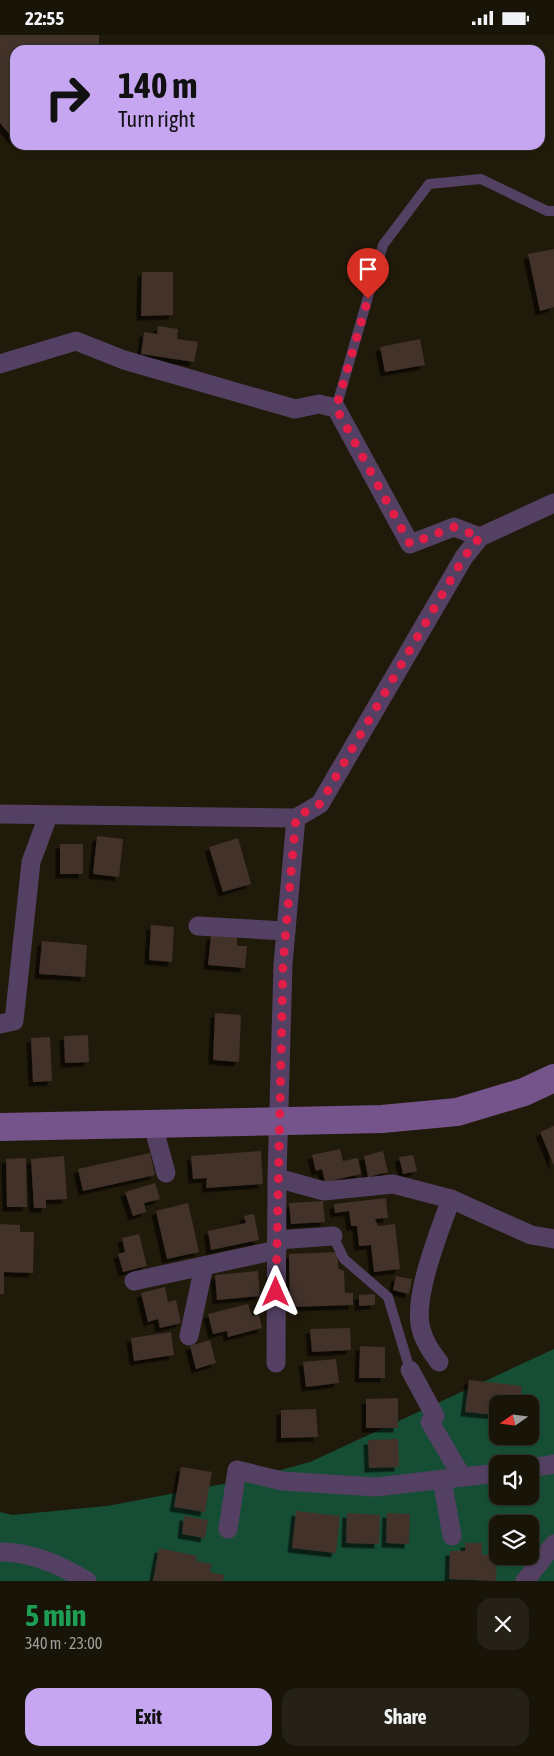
<!DOCTYPE html>
<html lang="en">
<head>
<meta charset="utf-8">
<style>
  body { margin:0; font-family:"Asap Condensed",sans-serif; background:#252116; color:#f1f3f6; height:100vh; display:flex; flex-direction:column; font-size:19px; white-space:nowrap }
  * { box-sizing:border-box; margin:0 }
  p { font-size:16px; color:#9f9e9c }
  .icon { flex:none; width:28px; height:28px; fill:none; stroke:currentColor; stroke-width:2; stroke-linecap:round; stroke-linejoin:round }
  .map { position:relative; height:1546px; overflow:hidden }
  .panel { display:flex; flex-direction:column; background:#181408; flex:1 }
  .panel>* { flex:none }
  .hud { position:absolute; left:10px; top:10px; width:535px; height:105px; border-radius:15px; box-shadow:0 1px 4px #0004,0 0 0 1px #363329; background:#c6a6f0; color:#111; overflow:hidden }
  .needle { width:32px; rotate:256deg }
  .buttons { position:absolute; left:489px; top:1360px; display:grid; gap:10px }
  .buttons a { display:grid; place-items:center; width:50px; height:50px; border-radius:10px; background:#181408; box-shadow:0 1px 4px #0004,0 0 0 1px #363329; font-size:25px }
  .pin { position:absolute; display:grid; place-items:center; width:42px; height:42px; color:#fff; margin:-51px -21px; border-radius:50% 50% 50% 0; rotate:-45deg; box-shadow:0 0 5px #0007 }
  .pin .icon { rotate:45deg }
  .me { position:absolute; width:55px; margin:-28px; rotate:0deg; stroke-linejoin:round; filter:drop-shadow(0 0 4px #0008) }
  .turn { display:flex; align-items:center; gap:18px; height:105px; padding:0 25px; font-size:22px }
  .turn .icon { width:65px; height:65px; stroke-width:2.5 }
  .turn b { display:block; font-size:35px; line-height:42px }
  .round { display:grid; place-items:center; flex:none; width:52px; height:52px; border-radius:15px; background:#252116 }
  .head { display:flex; align-items:center; justify-content:space-between; height:85px; padding:0 25px }
  h1 { font-size:30px; font-weight:700; line-height:38px; color:#1e9e55 }
  .primary-button { display:flex; gap:10px; margin-top:auto; padding:10px 25px }
  .primary-button a { flex:1; height:58px; border-radius:15px; background:#c6a6f0; color:#111; font-size:20px; font-weight:700; line-height:58px; text-align:center }
  .primary-button a+a { background:#252116; color:#f1f3f6 }
  .status { display:flex; justify-content:space-between; align-items:center; height:35px; padding:0 25px; background:#181408; direction:ltr }
  .status svg { height:14px; fill:currentColor }
  .map>svg:first-child { display:block }
  .forest { fill:#164e35; fill-rule:evenodd }
  .building { fill:#43312a; filter:url(#shadow) }
  .lines { fill:none; stroke-linecap:round; stroke-linejoin:round }
  .lane { stroke:#534062; stroke-width:10 }
  .street { stroke:#534062; stroke-width:19 }
  .secondary { stroke:#74548a; stroke-width:28 }
  .route { stroke:#e11d48; stroke-width:9; stroke-dasharray:0 16.2 }
</style>
</head>
<body>
<div class="status"><b>22:55</b><svg viewBox="0 0 49 12"><path d="M0 12V9h3v3zM5 12V6h3v6zM10 12V3h3v9zM15 12V0h3v12zM26 1h20v11H26zM47 4h2v5h-2z"/></svg></div>
<div class="map">
<svg width="554" height="1546" viewBox="0 0 554 1546">
  <defs>
    <filter id="shadow"><feDropShadow dx="-4.5" dy="4.5" stdDeviation="0" flood-color="#0009"/></filter>
  </defs>
  <rect width="100%" height="100%" fill="#201a0a"/>
  <path class="forest" d="M554,1314V1546H0V1477L12,1480L107,1471L244,1445L310,1427ZM498,1369H530V1401H498ZM498,1429H530V1461H498ZM498,1489H530V1521H498Z"/>
  <g class="building">
    <polygon points="0,0 99,0 99,15 15,15 15,106 0,88"/>
    <polygon points="554,214 554,272 540,276 528,219"/>
    <polygon points="142,237 173,237 173,280 141,281"/>
    <polygon points="158,291 178,294 177,304 198,307 194,327 141,319 144,297 157,299"/>
    <polygon points="420,304 425,330 385,337 380,312"/>
    <polygon points="97,801 123,804 119,842 93,839"/>
    <polygon points="238,803 251,849 223,857 209,812"/>
    <rect x="60" y="809" width="23" height="30"/>
    <polygon points="151,890 174,892 172,927 149,925"/>
    <polygon points="211,900 237,902 237,911 247,911 245,933 208,930"/>
    <polygon points="42,906 87,910 85,942 39,939"/>
    <polygon points="215,978 241,980 239,1027 213,1025"/>
    <polygon points="88,1000 89,1027 65,1028 64,1001"/>
    <polygon points="50,1002 52,1046 33,1047 31,1003"/>
    <polygon points="554,1091 554,1131 540,1097"/>
    <polygon points="340,1114 343,1126 358,1123 361,1139 325,1147 322,1134 316,1136 312,1120"/>
    <polygon points="261,1116 263,1149 206,1153 207,1143 193,1144 191,1121"/>
    <polygon points="383,1116 388,1137 368,1142 364,1121"/>
    <polygon points="150,1118 155,1140 83,1156 78,1134"/>
    <polygon points="413,1120 417,1136 403,1139 399,1122"/>
    <polygon points="64,1121 67,1164 46,1165 46,1173 34,1173 31,1124"/>
    <polygon points="26,1123 27,1172 7,1172 6,1124"/>
    <polygon points="155,1148 160,1164 144,1168 146,1177 133,1181 125,1157"/>
    <polygon points="386,1163 388,1183 375,1184 378,1191 395,1189 400,1234 374,1237 371,1210 359,1211 357,1191 351,1191 349,1176 335,1178 334,1169"/>
    <polygon points="323,1166 325,1187 291,1189 289,1168"/>
    <polygon points="188,1168 199,1217 167,1224 156,1176"/>
    <polygon points="254,1179 259,1205 211,1215 208,1196 246,1188 244,1181"/>
    <polygon points="0,1189 20,1190 20,1197 34,1197 33,1238 4,1237 4,1259 0,1259"/>
    <polygon points="139,1199 147,1231 123,1237 118,1219 125,1217 122,1203"/>
    <polygon points="338,1217 338,1233 344,1236 345,1258 353,1258 353,1270 290,1272 289,1219"/>
    <polygon points="258,1236 260,1261 217,1265 215,1240"/>
    <polygon points="396,1241 412,1244 409,1259 393,1255"/>
    <polygon points="165,1252 168,1267 176,1265 181,1288 160,1293 158,1284 148,1287 141,1258"/>
    <polygon points="375,1259 375,1270 359,1271 359,1260"/>
    <polygon points="248,1269 252,1281 259,1280 262,1293 228,1302 227,1296 213,1299 208,1279"/>
    <polygon points="350,1293 351,1315 312,1317 310,1294"/>
    <polygon points="171,1297 174,1320 134,1326 131,1303"/>
    <polygon points="210,1305 216,1328 196,1334 190,1311"/>
    <polygon points="360,1311 385,1312 385,1343 359,1343"/>
    <polygon points="336,1324 339,1348 306,1352 303,1327"/>
    <polygon points="469,1345 522,1351 520,1369 498,1369 498,1380 465,1377"/>
    <polygon points="398,1363 398,1393 366,1393 366,1364"/>
    <polygon points="316,1374 318,1402 281,1403 281,1375"/>
    <polygon points="398,1404 399,1432 369,1433 368,1405"/>
    <polygon points="181,1432 212,1437 205,1477 174,1472"/>
    <polygon points="296,1476 340,1481 336,1518 292,1513"/>
    <polygon points="347,1478 380,1480 379,1509 346,1508"/>
    <polygon points="387,1478 410,1479 409,1509 386,1508"/>
    <polygon points="184,1481 208,1485 205,1503 182,1499"/>
    <polygon points="465,1508 482,1508 482,1520 497,1520 496,1546 449,1544 450,1516 465,1516"/>
    <polygon points="159,1513 197,1521 196,1526 212,1529 210,1537 224,1540 223,1546 153,1546"/>
  </g>
  <g class="lines">
    <g class="lane">
      <polyline points="336,373 383,210 429,149 481,144 547,176 554,176"/>
      <polyline points="333,1201 344,1224 388,1262 410,1335"/>
    </g>
    <g class="street">
      <polyline points="0,329 76,306 124,325 295,374 319,369 336,373 410,509 454,492 480,502"/>
      <polyline points="0,779 296,783 320,769 464,522 480,502 554,468"/>
      <polyline points="198,891 286,896"/>
      <polyline points="0,989 14,986 31,827 48,781"/>
      <polyline points="152,1087 166,1138"/>
      <polyline points="277,1143 324,1156 393,1149 451,1164 531,1200 554,1204"/>
      <polyline points="277,1205 333,1201"/>
      <polyline points="134,1246 277,1215"/>
      <polyline points="189,1301 204,1231"/>
      <path d="M439,1327C431,1317 424,1306 421,1294C412,1263 440,1195 451,1164"/>
      <polyline points="276,1328 277,1143 283,929 296,783"/>
      <polyline points="410,1335 435,1381 430,1387 462,1442"/>
      <polyline points="530,1433 554,1429"/>
      <polyline points="442,1444 452,1501"/>
      <polyline points="228,1494 237,1435 282,1446 376,1452 498,1438"/>
      <path d="M0,1517C32,1517 60,1530 87,1546"/>
      <polyline points="525,1546 554,1509"/>
    </g>
    <polyline class="secondary" points="0,1092 382,1084 457,1077 524,1057 554,1043"/>
  </g>
  <g class="lines">
    <polyline class="route" points="276,1257 283,929 296,782 320,769 464,522 480,502 454,492 410,509 336,373 368,264"/>
  </g>
</svg>
<div class="buttons">
<a><svg class="needle" viewBox="-14 -14 28 28"><path d="M0-13l5 13h-10z" fill="#e53935"/><path d="M0 13l5-13h-10z" fill="#9f9e9c"/></svg></a>
<a><svg class="icon" aria-label="sound" viewBox="0 0 24 24"><path d="M4 9h4l5-4v14l-5-4H4zM17 9q2 3 0 6"/></svg></a>
<a><svg class="icon" aria-label="layers" viewBox="0 0 24 24"><path d="M12 4l9 5-9 5-9-5zM3 14l9 5 9-5"/></svg></a>
</div>
<div class="pin" style="left:368px;top:264px;background:#d93025"><svg class="icon" aria-label="arrive" viewBox="0 0 24 24"><path d="M6 21V4h12l-3 4 3 4H6"/></svg></div>
<svg class="me" style="left:276px;top:1257px" viewBox="-20 -20 40 40"><path d="M0-17L14 15 0 8-14 15z" fill="#e11d48" stroke="#fff" stroke-width="4"/></svg>
<div class="hud">
<div class="turn"><svg class="icon" aria-label="right" viewBox="0 0 24 24"><path d="M7 20v-9h11M14 6l5 5-5 5"/></svg><div><b>140 m</b>Turn right</div></div>
</div>
</div>
<section class="panel">
<div class="head"><div><h1>5 min</h1><p>340 m · 23:00</p></div><a class="round"><svg class="icon" aria-label="close" viewBox="0 0 24 24"><path d="M6 6l12 12M18 6L6 18"/></svg></a></div>
<div class="primary-button"><a>Exit</a><a>Share</a></div>
</section>
</body>
</html>
